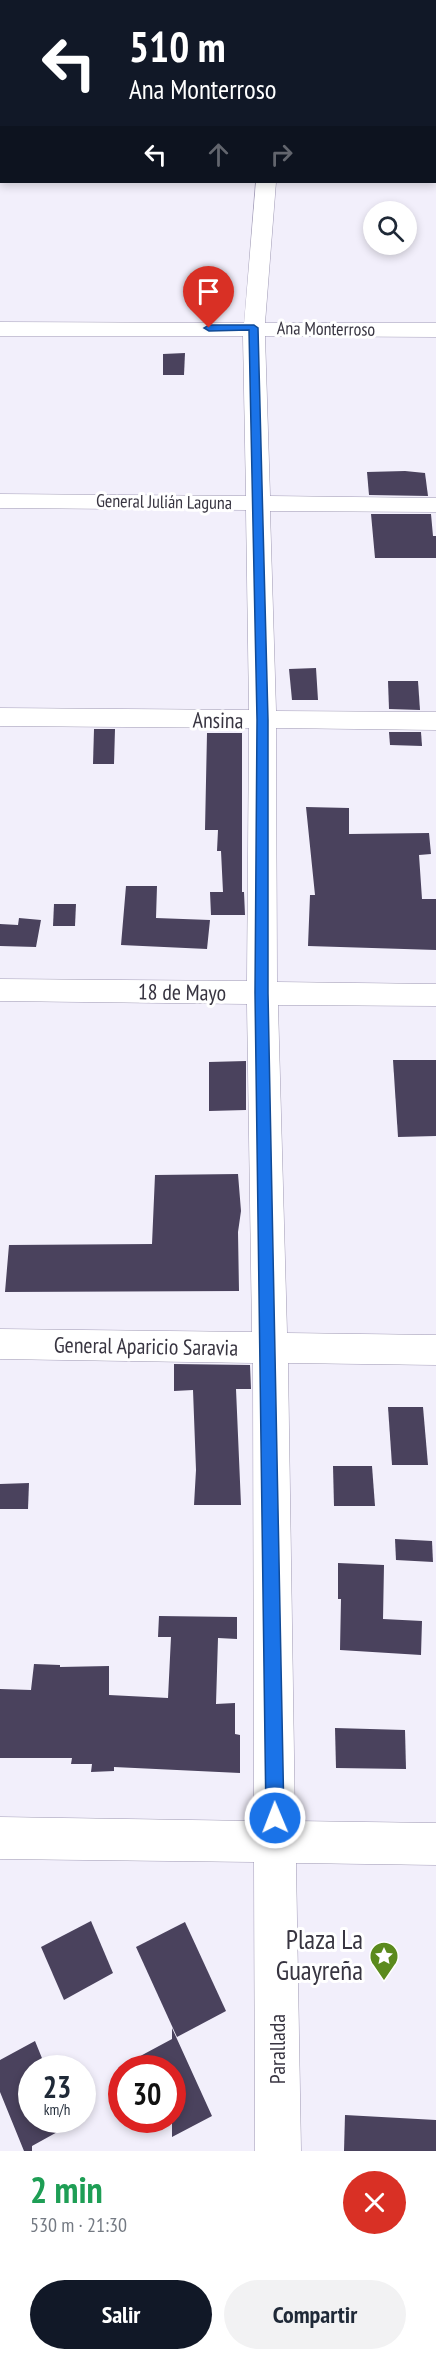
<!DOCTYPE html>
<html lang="es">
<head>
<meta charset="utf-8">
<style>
  body { margin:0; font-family:"PT Sans Narrow",sans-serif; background:#f2f2f3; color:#1f2937; height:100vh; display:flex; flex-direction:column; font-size:22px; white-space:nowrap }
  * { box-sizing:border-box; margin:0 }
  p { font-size:20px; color:#747a83 }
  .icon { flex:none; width:33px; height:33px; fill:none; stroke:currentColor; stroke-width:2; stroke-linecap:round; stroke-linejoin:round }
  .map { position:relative; height:2151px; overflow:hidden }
  .side { display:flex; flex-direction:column; background:#fff; flex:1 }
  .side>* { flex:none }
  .guide { position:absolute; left:0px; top:0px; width:436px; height:183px; box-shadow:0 3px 9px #0003; background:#111827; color:#fff; overflow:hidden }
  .controls { position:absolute; left:363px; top:201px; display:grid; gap:12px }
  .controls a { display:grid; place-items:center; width:54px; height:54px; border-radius:50%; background:#fff; box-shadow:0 3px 9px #0003; font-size:30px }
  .speed { position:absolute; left:18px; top:2055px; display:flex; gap:12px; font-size:30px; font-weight:700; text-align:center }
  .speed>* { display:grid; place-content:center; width:78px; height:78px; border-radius:50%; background:#fff; box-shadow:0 3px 9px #0003; line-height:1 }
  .speed small { font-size:15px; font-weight:400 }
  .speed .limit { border:9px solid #d22; background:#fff; color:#111 }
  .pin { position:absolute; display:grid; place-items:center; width:51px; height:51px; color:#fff; margin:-62px -26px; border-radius:50% 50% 50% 0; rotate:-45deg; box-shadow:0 0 6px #0007 }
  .pin .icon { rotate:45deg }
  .me { position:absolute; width:66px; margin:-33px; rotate:359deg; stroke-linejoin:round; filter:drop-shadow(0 0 4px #0008) }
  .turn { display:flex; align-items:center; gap:21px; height:126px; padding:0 30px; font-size:27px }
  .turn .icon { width:78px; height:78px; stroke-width:2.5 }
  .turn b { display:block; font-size:42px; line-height:51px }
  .lanes { display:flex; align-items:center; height:57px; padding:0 30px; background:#0003; justify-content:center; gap:30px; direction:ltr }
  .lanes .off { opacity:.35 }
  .round { display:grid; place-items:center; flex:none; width:63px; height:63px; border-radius:32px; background:#f2f2f3 }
  .headline { display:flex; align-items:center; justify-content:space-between; height:102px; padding:0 30px }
  h1 { font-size:36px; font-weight:800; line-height:45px; color:#1e9e55 }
  .action { display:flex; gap:12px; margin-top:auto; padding:12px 30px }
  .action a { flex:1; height:69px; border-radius:36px; background:#111827; color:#fff; font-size:24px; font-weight:800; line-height:69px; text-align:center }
  .action a+a { background:#f2f2f3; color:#1f2937 }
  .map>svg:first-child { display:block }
  .building { fill:#4a425d }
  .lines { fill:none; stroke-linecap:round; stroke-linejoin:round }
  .minor-casing { stroke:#9f99b4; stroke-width:1 }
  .minor { fill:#fff; fill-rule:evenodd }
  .route { fill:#1a73e8; stroke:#114b97; stroke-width:1.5 }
  .labels { text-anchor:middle; stroke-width:6; stroke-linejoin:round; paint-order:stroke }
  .far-street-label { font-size:18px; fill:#383541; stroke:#fff }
  .street-label { font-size:22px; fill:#383541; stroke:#fff }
  .near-poi-label { font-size:27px; fill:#383541; stroke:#fff; text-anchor:end }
</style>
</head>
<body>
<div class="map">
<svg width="436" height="2151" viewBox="0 0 436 2151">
  <rect width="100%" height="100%" fill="#f2effb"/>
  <g class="building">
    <polygon points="185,353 184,375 163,375 163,354"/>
    <polygon points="405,471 425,473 428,496 369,495 367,472"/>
    <polygon points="371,514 431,514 433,536 436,536 436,558 375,558"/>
    <polygon points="316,668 318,700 292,700 289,669"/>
    <polygon points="388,681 418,681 420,710 389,709"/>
    <polygon points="94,729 115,729 114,764 93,764"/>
    <polygon points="389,732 421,732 422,746 390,745"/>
    <polygon points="207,733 242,733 242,892 244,892 245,915 211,915 210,892 223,892 221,851 217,851 218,830 205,830"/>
    <polygon points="306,807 349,808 349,834 429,833 431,854 419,855 422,899 436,899 436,950 308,946 310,895 315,895"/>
    <polygon points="126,886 157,886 156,918 210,920 207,949 121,945"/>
    <polygon points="54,904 76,904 75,926 53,926"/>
    <polygon points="19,918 41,920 36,947 0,946 0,924 18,925"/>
    <polygon points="393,1060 436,1060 436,1136 398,1137"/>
    <polygon points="246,1061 246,1110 209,1111 209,1062"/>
    <polygon points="238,1174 241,1211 238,1232 239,1291 5,1292 9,1245 152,1244 155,1175"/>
    <polygon points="174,1364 250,1365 251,1389 236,1389 241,1505 194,1505 196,1470 193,1390 174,1391"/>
    <polygon points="388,1407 423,1407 428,1465 392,1465"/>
    <polygon points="333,1466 372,1466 375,1506 334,1506"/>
    <polygon points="29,1483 28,1509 0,1509 0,1484"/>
    <polygon points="395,1539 432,1541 433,1562 396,1560"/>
    <polygon points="338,1563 384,1565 383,1619 422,1621 421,1655 340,1650 341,1599 338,1599"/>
    <polygon points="159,1616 237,1617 237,1639 218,1638 216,1704 235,1703 235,1734 240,1735 240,1773 114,1767 114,1771 91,1772 92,1764 71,1764 72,1758 0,1758 0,1689 31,1690 34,1664 60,1665 60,1667 109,1666 109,1695 168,1698 171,1637 158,1637"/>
    <polygon points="335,1728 405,1730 406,1769 336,1768"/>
    <polygon points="91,1921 113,1973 64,2000 41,1947"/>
    <polygon points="185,1922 226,2011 177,2037 136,1947"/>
    <polygon points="172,2028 212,2116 172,2137 172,2068 118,2068 172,2039"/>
    <polygon points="35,2041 46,2068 32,2068 32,2120 79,2120 32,2146 32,2151 24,2151 0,2092 0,2060"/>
    <polygon points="345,2115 436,2120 436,2151 344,2151"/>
  </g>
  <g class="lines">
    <g class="minor-casing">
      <g id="minor">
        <polygon points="249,0 267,0 268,2 250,2"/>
        <polygon points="435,100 436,101 436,113 435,112"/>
        <polygon points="256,182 276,182 265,323 436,323 436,337 265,336 270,496 436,498 436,512 270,511 276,711 436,712 436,730 276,728 277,982 436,984 436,1006 278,1005 287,1333 436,1335 436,1365 288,1363 295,1821 436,1823 436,1865 296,1863 301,2151 255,2151 254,1862 0,1859 0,1817 254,1821 253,1363 0,1359 0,1329 252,1332 247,1004 0,1001 0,979 247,981 249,728 0,726 0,708 249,710 246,510 0,508 0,494 246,496 243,336 0,336 0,322 244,323"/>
      </g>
    </g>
    <use href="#minor" class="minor"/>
  </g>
  <polygon class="route" points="254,325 258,328 268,720 268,993 284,1818 282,1824 275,1827 269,1824 266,1818 255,993 257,720 249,330 209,331 204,328 209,325"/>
  <defs>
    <g id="sight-pin" transform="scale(1.5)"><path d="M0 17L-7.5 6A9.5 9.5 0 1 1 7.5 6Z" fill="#5b8a1d" stroke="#fff"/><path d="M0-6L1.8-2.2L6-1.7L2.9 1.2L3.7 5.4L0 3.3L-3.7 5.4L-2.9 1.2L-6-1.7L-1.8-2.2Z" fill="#fff"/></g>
  </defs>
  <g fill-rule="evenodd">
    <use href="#sight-pin" x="384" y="1956"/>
  </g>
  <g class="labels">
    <g class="far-street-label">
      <text transform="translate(326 329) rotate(1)" y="6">Ana Monterroso</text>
      <text transform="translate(164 502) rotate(1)" y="6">General Julián Laguna</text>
    </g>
    <g class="street-label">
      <text transform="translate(218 720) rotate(1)" y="8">Ansina</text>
      <text transform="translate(182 992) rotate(1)" y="8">18 de Mayo</text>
      <text transform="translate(146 1346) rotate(1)" y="8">General Aparicio Saravia</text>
      <text transform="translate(277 2049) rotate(-90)" y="8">Parallada</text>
    </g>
    <g class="near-poi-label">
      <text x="363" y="1949">Plaza La<tspan x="363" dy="31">Guayreña</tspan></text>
    </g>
  </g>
</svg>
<div class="controls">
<a><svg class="icon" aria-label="search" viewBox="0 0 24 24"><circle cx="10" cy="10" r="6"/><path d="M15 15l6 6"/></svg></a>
</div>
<div class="speed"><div>23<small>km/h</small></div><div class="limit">30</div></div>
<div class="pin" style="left:209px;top:328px;background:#d93025"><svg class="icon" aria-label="arrive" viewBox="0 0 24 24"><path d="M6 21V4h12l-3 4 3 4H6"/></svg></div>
<svg class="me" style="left:275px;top:1818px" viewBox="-20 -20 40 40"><circle r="17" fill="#1a73e8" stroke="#fff" stroke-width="3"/><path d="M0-11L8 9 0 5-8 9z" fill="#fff"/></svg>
<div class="guide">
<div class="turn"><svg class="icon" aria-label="left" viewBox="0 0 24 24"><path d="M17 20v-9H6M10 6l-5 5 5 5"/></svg><div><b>510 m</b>Ana Monterroso</div></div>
<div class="lanes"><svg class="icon" aria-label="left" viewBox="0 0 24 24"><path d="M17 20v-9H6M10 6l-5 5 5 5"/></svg><svg class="icon off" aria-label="ahead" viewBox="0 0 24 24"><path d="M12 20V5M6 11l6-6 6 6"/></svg><svg class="icon off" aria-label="right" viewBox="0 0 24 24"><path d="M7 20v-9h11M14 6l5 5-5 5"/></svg></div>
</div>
</div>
<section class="side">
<div class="headline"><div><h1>2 min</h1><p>530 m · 21:30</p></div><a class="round" style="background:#d93025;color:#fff"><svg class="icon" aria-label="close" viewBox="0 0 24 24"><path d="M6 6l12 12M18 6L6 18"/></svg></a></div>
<div class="action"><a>Salir</a><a>Compartir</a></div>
</section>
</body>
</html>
